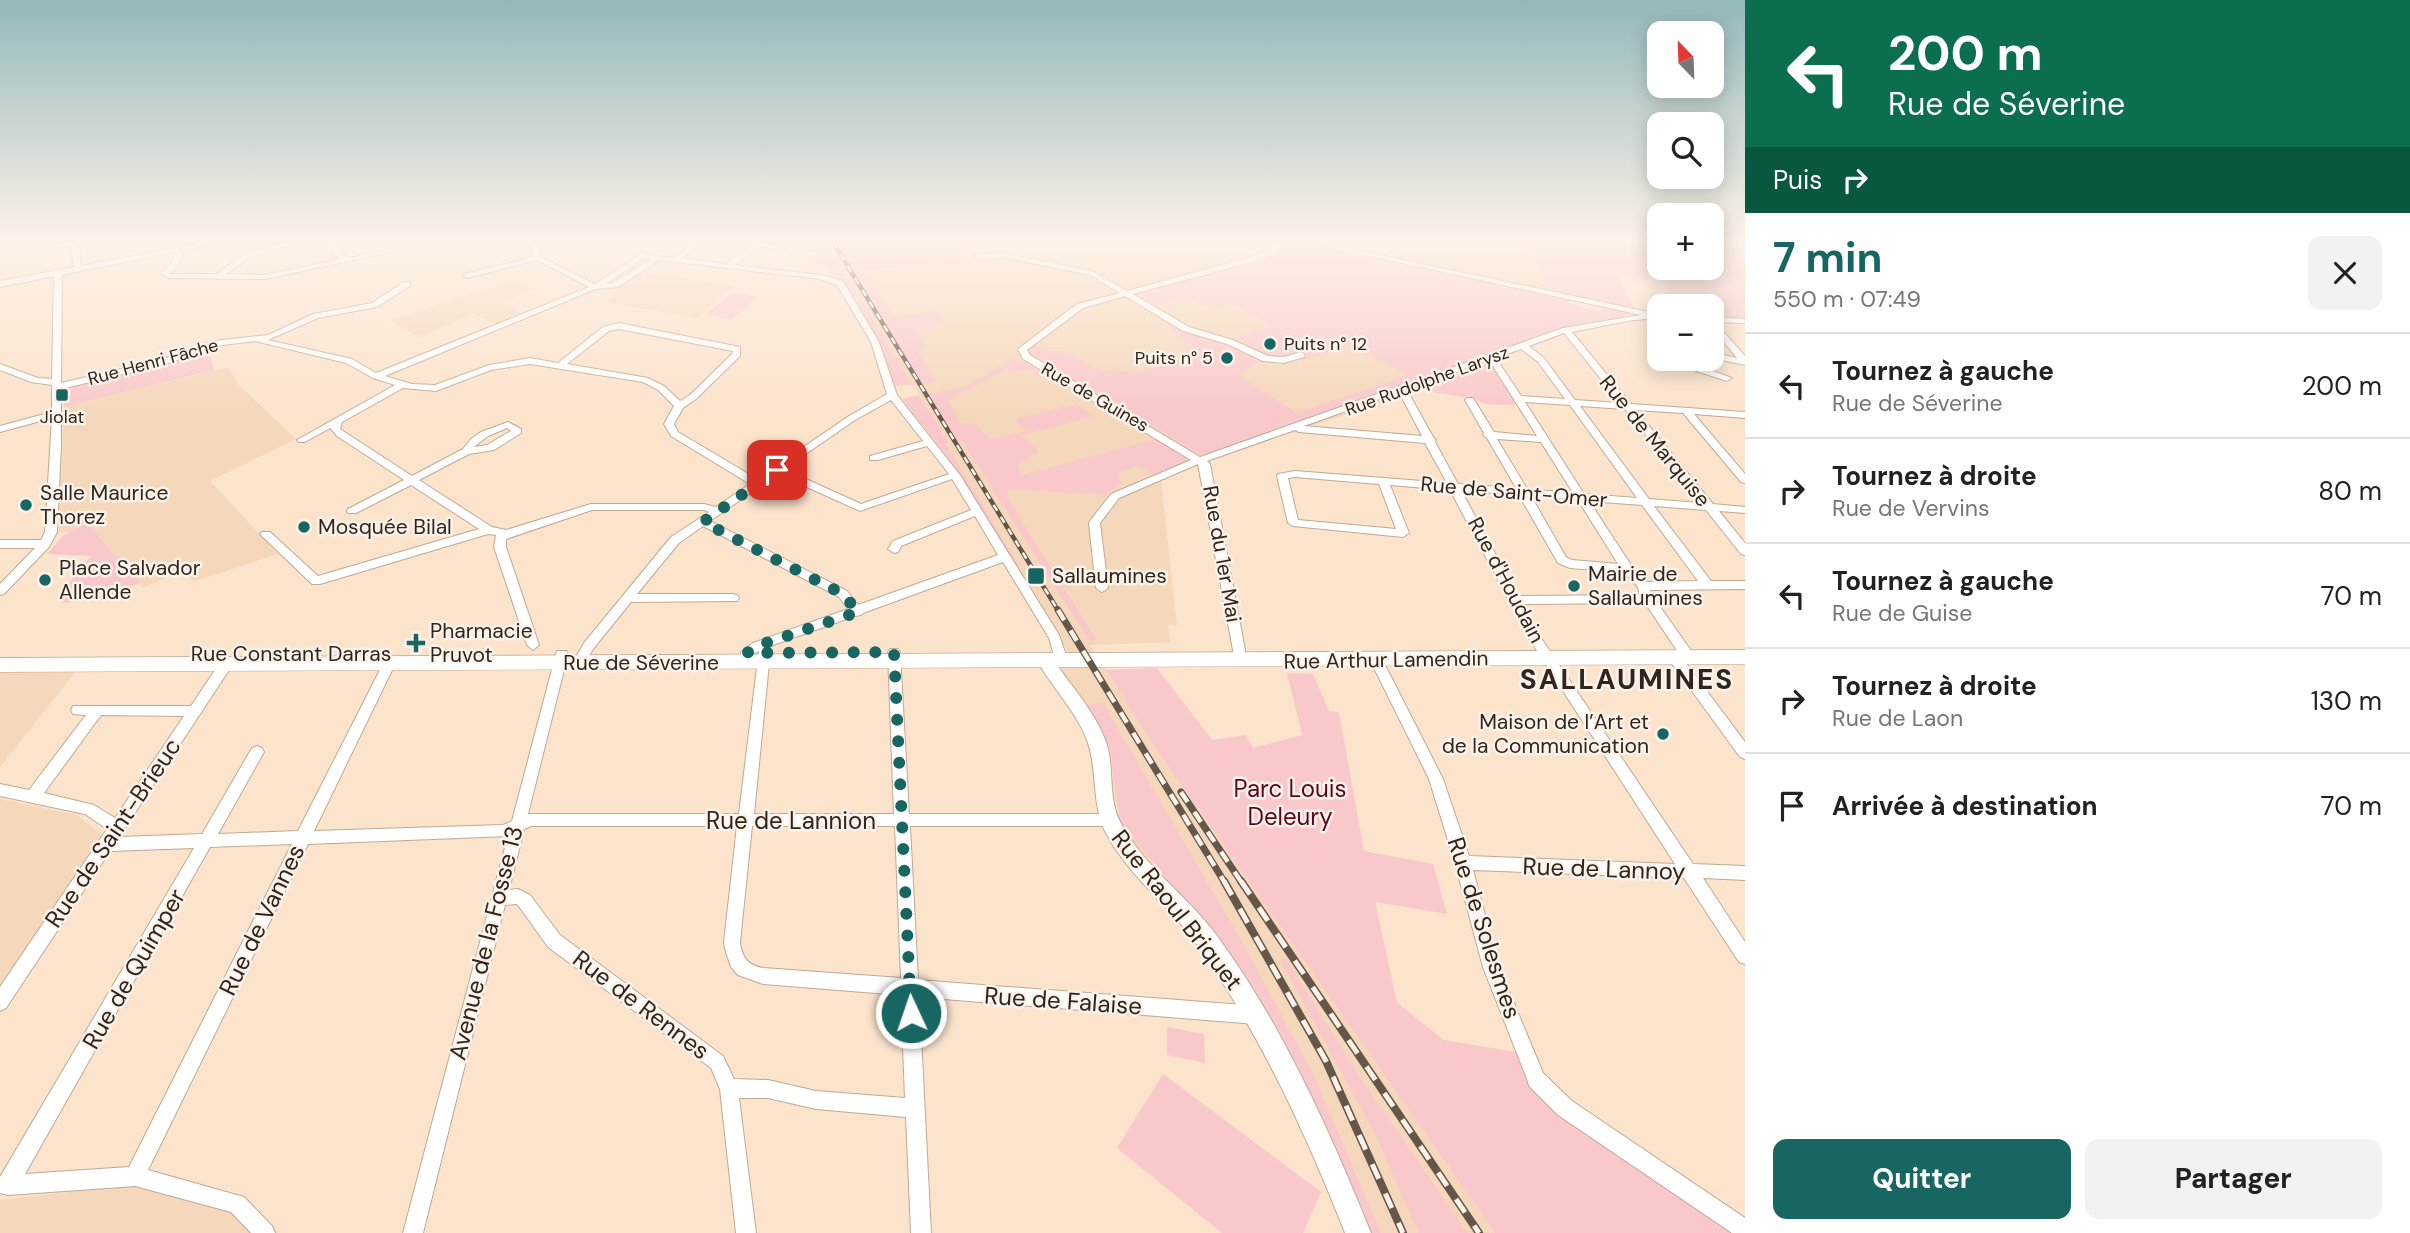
<!DOCTYPE html>
<html lang="fr">
<head>
<meta charset="utf-8">
<style>
  body { margin:0; font-family:"DM Sans",sans-serif; background:#f2f2f2; color:#222; height:100vh; display:flex; flex-direction:column; font-size:26px; white-space:nowrap }
  * { box-sizing:border-box; margin:0 }
  p { font-size:23px; color:#767676 }
  .icon { flex:none; width:38px; height:38px; fill:none; stroke:currentColor; stroke-width:2; stroke-linecap:round; stroke-linejoin:round }
  .map { position:relative; flex:1; overflow:hidden }
  .details { display:flex; flex-direction:column; background:#fff; width:665px }
  .details>* { flex:none }
  .hud { background:#0b6e4f; color:#fff; overflow:hidden }
  .needle { width:46px; rotate:337deg }
  .tools { position:absolute; left:1647px; top:21px; display:grid; gap:14px }
  .tools a { display:grid; place-items:center; width:77px; height:77px; border-radius:14px; background:#fff; box-shadow:0 4px 18px #0003; font-size:35px }
  .pin { position:absolute; display:grid; place-items:center; width:60px; height:60px; color:#fff; margin:-30px; border-radius:14px; box-shadow:0 4px 10px #0006 }
  .me { position:absolute; width:77px; margin:-38px; rotate:357deg; stroke-linejoin:round; filter:drop-shadow(0 0 5px #0008) }
  .turn { display:flex; align-items:center; gap:24px; height:147px; padding:0 28px; font-size:32px }
  .turn .icon { width:91px; height:91px; stroke-width:2.5 }
  .turn b { display:block; font-size:49px; line-height:60px }
  .then { display:flex; align-items:center; height:66px; padding:0 28px; background:#0003; gap:14px; font-size:26px }
  .round { display:grid; place-items:center; flex:none; width:74px; height:74px; border-radius:14px; background:#f2f2f2 }
  .overview { display:flex; align-items:center; justify-content:space-between; height:119px; padding:0 28px }
  h1 { font-size:42px; font-weight:700; line-height:52px; color:#186662 }
  .button { display:flex; gap:14px; margin-top:auto; padding:14px 28px }
  .button a { flex:1; height:80px; border-radius:14px; background:#186662; color:#fff; font-size:28px; font-weight:700; line-height:80px; text-align:center }
  .button a+a { background:#f2f2f2; color:#222 }
  ul { padding:0; list-style:none }
  li { display:flex; align-items:center; gap:21px; height:105px; padding:0 28px; border-top:2px solid #e0e0e0 }
  li div { flex:1 }
  li b { display:block; font-size:26px }
  li em { font-style:normal }
  main { display:flex; flex:1; min-height:0 }
  .map>svg:first-child { display:block }
  .built { fill:#f5d7bb }
  .green { fill:#f9c8ca }
  .lines { fill:none; stroke-linecap:round; stroke-linejoin:round }
  .minor-casing { stroke:#c0a993; stroke-width:2 }
  .tertiary-casing { stroke:#c0a993; stroke-width:2 }
  .secondary-casing { stroke:#c0a993; stroke-width:1 }
  .minor { fill:#fff; fill-rule:evenodd }
  .tertiary { fill:#fff; fill-rule:evenodd }
  .secondary { fill:#fff; fill-rule:evenodd }
  .rail-far2-casing { stroke:#64574a; stroke-width:4.5 }
  .rail-far1-casing { stroke:#64574a; stroke-width:7 }
  .rail-casing { stroke:#64574a; stroke-width:8 }
  .rail-far2 { stroke:#fdf3ea; stroke-width:2.5; stroke-dasharray:7; stroke-linecap:butt }
  .rail-far1 { stroke:#fdf3ea; stroke-width:4.5; stroke-dasharray:12; stroke-linecap:butt }
  .rail { stroke:#fdf3ea; stroke-width:5; stroke-dasharray:16; stroke-linecap:butt }
  .route { stroke:#186662; stroke-width:12; stroke-dasharray:0 21.6 }
  .poi-dot { fill:#186662; stroke:#fdf3ea; stroke-width:2.5 }
  .labels { text-anchor:middle; stroke-width:5; stroke-linejoin:round; paint-order:stroke }
  .far-poi-label { font-size:18px; fill:#2e251c; stroke:#fdf3ea; text-anchor:start }
  .far-street-label { font-size:18px; fill:#2e251c; stroke:#fdf3ea }
  .street-label { font-size:21px; fill:#2e251c; stroke:#fdf3ea }
  .poi-label { font-size:21px; fill:#2e251c; stroke:#fdf3ea; text-anchor:start }
  .near-park-label { font-size:24px; fill:#61021b; stroke:#fdf3ea }
  .near-street-label { font-size:24px; fill:#2e251c; stroke:#fdf3ea }
  .district-label { font-size:28px; font-weight:bold; letter-spacing:2px; fill:#2e251c; stroke:#fdf3ea }
</style>
</head>
<body>
<main>
<div class="map">
<svg width="1745" height="1233" viewBox="0 0 1745 1233">
  <rect width="100%" height="100%" fill="#fce3cc"/>
  <g class="built">
    <polygon points="826,242 963,242 986,248 991,242 1317,242 1395,258 1391,242 1490,242 1531,249 1552,291 1571,295 1569,304 1625,321 1562,335 1419,390 1216,458 1161,480 1177,626 1168,625 1170,642 1090,645 1156,749 1495,1233 1468,1233 1366,1086 1286,959 1281,960 1376,1136 1418,1233 1369,1233 1231,956 1194,908 1134,843 1115,798 1112,768 1096,724 1070,687 1061,667 1077,666 946,455 948,442"/>
    <polygon points="643,272 733,286 696,318 606,302 617,293 610,290"/>
    <polygon points="517,279 534,289 503,302 522,313 494,324 474,314 419,337 390,320"/>
    <polygon points="228,367 240,386 296,439 210,481 278,554 192,582 187,568 143,588 87,523 71,532 59,532 64,407"/>
    <polygon points="77,670 0,767 0,671"/>
    <polygon points="0,799 77,815 102,835 0,990"/>
    <polygon points="137,1184 237,1197 255,1208 278,1233 0,1233 0,1200"/>
  </g>
  <g class="green">
    <path d="M806,242H826L913,385L895,386C882,351 870,318 848,287C840,276 832,280 825,266L807,261L818,253L796,248Z"/>
    <polygon points="835,242 991,242 986,248 959,253 961,259 954,266 937,262 866,271 895,316 938,311 945,321 916,330 924,345 918,352 936,382 923,384"/>
    <polygon points="1290,242 1570,299 1569,303 1601,313 1604,306 1633,314 1555,331 1206,454 1198,453 1027,351 1034,344 1044,351 1063,351 1101,370 1115,371 1140,372 1201,354 1164,324 1231,347 1259,362 1238,375 1297,413 1407,375 1350,345 1301,361 1299,358 1303,356 1298,353 1274,359 1230,340 1272,326 1233,304 1211,310 1187,297 1156,306 1139,294 1269,256"/>
    <polygon points="1490,242 1659,243 1659,268 1712,268 1712,244 1745,247 1745,319 1712,317 1712,306 1679,306 1661,279 1617,274 1635,309 1552,291 1531,249"/>
    <polygon points="733,292 758,297 732,320 706,314"/>
    <polygon points="189,355 211,357 214,370 64,407 64,390 68,387"/>
    <polygon points="1014,358 1046,374 1039,377 1030,369 1012,372 1008,368 948,401 962,424 974,423 990,439 1026,431 1015,419 1077,404 1092,417 1021,435 1039,452 1017,465 1022,475 1159,438 1185,456 1185,463 1155,476 1139,466 1120,472 1118,476 1122,483 1106,494 1008,490 1009,501 1096,639 1089,640 962,441 958,441 929,394 965,387"/>
    <polygon points="1488,364 1492,364 1516,405 1485,404 1470,398 1419,390"/>
    <polygon points="919,395 949,443 946,444 1020,566 1017,567 946,455 902,399"/>
    <polygon points="87,523 139,583 104,598 62,603 65,599 60,594 91,556 47,554 64,535"/>
    <polygon points="1157,668 1212,740 1246,735 1253,748 1302,735 1287,673 1313,674 1329,711 1339,712 1364,851 1433,864 1447,914 1375,902 1397,1003 1444,1040 1515,1052 1530,1080 1737,1233 1495,1233 1156,749 1106,670"/>
    <polygon points="1103,703 1245,947 1315,1078 1381,1233 1369,1233 1231,956 1120,822 1112,768 1096,724 1083,705"/>
    <polygon points="1286,959 1366,1086 1468,1233 1418,1233 1376,1136 1280,960"/>
    <polygon points="1167,1027 1204,1034 1205,1063 1167,1055"/>
    <polygon points="1163,1074 1321,1192 1303,1233 1222,1233 1117,1148"/>
  </g>
  <g class="lines">
    <g class="minor-casing">
      <g id="minor">
        <polygon points="71,242 96,242 79,245 81,271 74,269 71,246 58,247 54,245"/>
        <polygon points="289,242 300,242 253,256 226,274 265,275 341,259 332,254 331,242 337,242 340,253 349,258 401,247 405,249 265,279 168,278 161,273 172,263 176,250 180,248 184,250 179,264 170,274 217,274 247,252"/>
        <path d="M621,242H628L645,254L673,258L696,242H703L682,258L726,264L753,244L750,242H763L787,249L783,251L761,246L735,265L821,275L843,281L879,342L897,395L960,475L1059,635L1065,652L1062,665H1052L1051,662L1053,652L1049,638L1003,562L863,613L861,615L855,616L762,649L769,650L770,653L754,814H894L888,652L890,649H898L900,652L909,814H1109L1114,816L1116,820L1114,824L1109,826H910L918,980L1256,1006L1262,1009L1265,1015L1262,1021L1256,1024L919,997L931,1233H911L906,1117L816,1109L768,1098H739L756,1233H736L720,1089L711,1068L548,947L518,905L516,904L505,905L423,1233H403L508,836L308,844L148,1170L244,1197L272,1226L275,1233H251L231,1212L135,1186L8,1195L0,1193V1177L194,848L110,851L6,1008L0,1011V987L107,829L85,814L0,796V784L29,790L86,715L73,714L71,710L73,706H191L221,661H231L232,664L231,667L119,837L202,834L252,748L257,746L262,748L264,752L218,834L298,831L383,664L384,661H394L395,664L314,831L503,825L512,821L556,654L557,651H567L568,654L528,814H739L759,651L753,654L751,665H741L740,662L741,652L753,643L848,609L839,597L703,526L679,543L637,594H733L737,595L739,598L737,601L631,602L593,649L584,665H574L573,662L584,643L671,537L709,512L704,510H592L506,539V547L539,645L533,650L527,645L494,547L496,535L488,534L320,584H312L262,536L260,534L262,532H270L318,576L479,529L411,485L356,513H348L347,511L348,509L404,480L337,436L330,428L305,442H299L297,440L395,385L373,378L346,363L255,341L215,346L169,363L61,389V445L57,532L49,547L4,594L0,595V584L35,548H0V540H41L45,532L52,418L0,432V426L52,412V385L31,382L0,370V364L38,378L52,379L54,273L58,271L62,273L61,383L163,359L214,341L268,335L313,314L372,303L404,282H410V286L377,307L318,318L268,340L352,359L376,373L589,287L537,260L467,278L463,276L464,274L534,257L530,245L534,243L538,245L541,257L595,284L638,256ZM644,258L651,259L613,283L606,284ZM659,260L820,279L837,285L871,342L887,394L849,416L757,479L678,432L674,424L683,408L696,399L740,356V347L619,323L603,327L558,363L530,358L489,365L435,385L412,384L385,376L596,289L618,287ZM619,329L733,351V353L690,395L680,401L664,386L648,378L567,364L609,331ZM530,364L643,382L658,390L674,406L664,424L671,436L750,484L716,507L704,504H591L506,530L492,527L419,480L469,454L494,450L521,433V429L508,422L481,432L471,439L463,449L412,476L340,429L342,422L403,388L436,391L491,370ZM891,400L923,441L870,456V460H878L927,446L949,474L861,504L784,469L855,420ZM507,428L511,431L487,445L474,447L488,436ZM778,474L860,511L952,479L971,510L893,541L888,549L894,553L898,552L901,546L975,516L998,555L858,605L847,591L710,521ZM101,715L184,716L115,818L94,805L44,793ZM531,826H737L724,942L725,949L731,967L738,975L763,984L901,995L905,1098L816,1091L768,1080L734,1079L723,1056L560,935L530,895L518,889L509,890L524,829ZM752,826H895L901,978L763,968C747,965 742,957 740,942ZM292,844L129,1167L25,1174L210,847Z"/>
        <path d="M1277,242H1285L1274,254L1260,260L1133,294L1189,327L1233,340L1268,356L1284,357L1301,352L1305,355L1304,357L1284,363L1263,361L1227,344L1183,331L1125,296L1083,308L1027,350L1030,355L1200,457L1563,328L1641,315L1305,242H1318L1644,311H1647V314H1659V318L1633,320L1572,332L1631,404L1745,412V418L1694,414L1745,474V483L1741,482L1683,413L1636,410L1713,504L1745,507V513L1719,511L1745,543V555L1741,554L1706,510L1654,506L1711,581H1745V589L1650,590L1654,598L1694,655L1695,658L1694,661H1684L1645,603L1522,604L1539,635L1693,864L1745,866V880L1703,878L1745,942V964L1739,962L1684,878L1473,870L1499,967L1543,1073L1572,1101L1745,1218V1233H1732L1558,1115L1529,1086L1527,1079L1483,967L1455,863L1429,779L1369,658L1370,655H1380L1443,779L1469,856L1675,864L1530,640L1450,490L1390,485L1409,533L1403,537L1293,526L1288,523L1277,476L1278,474L1295,471L1447,483L1425,443L1299,432L1295,430L1207,461L1210,464L1245,650L1243,663H1233L1232,660L1233,650L1198,464L1119,498L1100,523L1108,588L1102,592L1096,588L1089,523L1090,521L1111,494L1191,460L1023,359L1018,349L1077,304L1120,293L1090,275L1002,257L978,258L974,256L978,254L1002,253L1092,271L1127,291L1254,256L1268,250ZM1564,333L1620,403L1575,400L1544,358L1529,346ZM1521,349L1538,362L1565,399L1521,396L1496,358ZM1489,360L1537,436L1494,432L1473,398H1467L1465,400L1484,433L1483,435L1487,438L1516,488L1458,484L1435,442L1436,440L1433,437L1407,390ZM1399,392L1422,436L1304,426ZM1525,402L1570,405L1637,498L1584,494ZM1580,406L1625,409L1700,503L1649,499ZM1497,439L1541,442L1573,493L1527,489ZM1295,477L1379,484L1396,529L1298,520L1288,478ZM1461,490L1519,495L1558,563L1570,568L1624,572L1638,587L1640,595L1518,596ZM1531,496L1578,500L1618,564L1572,560L1566,557ZM1589,501L1642,505L1698,581L1646,582L1631,565Z"/>
        <polygon points="1712,317 1745,319 1745,323 1715,322 1745,356 1745,365 1712,358 1712,352 1737,358 1712,328"/>
        <polygon points="1682,359 1691,359 1702,367 1732,378 1727,381 1696,371"/>
        <polygon points="1675,653 1680,655 1745,742 1745,759 1740,757 1670,661 1669,658 1670,655"/>
      </g>
    </g>
    <g class="tertiary-casing">
      <g id="tertiary">
        <polygon points="208,242 226,242 0,287 0,281"/>
        <path d="M1046,656L1052,658C1070,685 1095,711 1106,742C1115,768 1107,801 1122,825C1145,867 1186,895 1215,933C1282,1024 1329,1129 1371,1233H1345C1306,1134 1262,1038 1201,950C1173,909 1131,879 1107,835C1091,806 1098,773 1088,743C1078,713 1053,689 1038,662L1040,658Z"/>
      </g>
    </g>
    <g class="secondary-casing">
      <polygon id="secondary" points="1745,650 1745,664 0,672 0,658"/>
    </g>
    <use href="#minor" class="minor"/>
    <use href="#tertiary" class="tertiary"/>
    <use href="#secondary" class="secondary"/>
    <g class="rail-far2-casing">
      <polyline id="rail-far2" points="833,242 1059,612"/>
    </g>
    <g class="rail-far1-casing">
      <g id="rail-far1">
        <polyline points="1058,610 1225,883"/>
        <polyline points="1181,792 1242,883"/>
      </g>
    </g>
    <g class="rail-casing">
      <g id="rail">
        <polyline points="1224,881 1326,1061 1403,1233"/>
        <polyline points="1241,881 1479,1233"/>
      </g>
    </g>
    <use href="#rail-far2" class="rail-far2"/>
    <use href="#rail-far1" class="rail-far1"/>
    <use href="#rail" class="rail"/>
  </g>
  <linearGradient id="sky" x2="0" y2="1"><stop stop-color="#93b8bb"/><stop offset="0.58" stop-color="#fef2e8"/><stop offset="1" stop-color="#fef2e8" stop-opacity="0"/></linearGradient>
  <rect width="1745" height="414" fill="url(#sky)"/>
  <g class="lines">
    <polyline class="route" points="777,470 703,522 843,594 858,612 757,646 747,653 894,652 911,1013"/>
  </g>
  <g class="poi-dot">
    <circle cx="1270" cy="344" r="7"/>
    <circle cx="1227" cy="358" r="7"/>
    <rect x="55" y="388" width="14" height="14" rx="3.5"/>
    <circle cx="26" cy="505" r="7"/>
    <circle cx="304" cy="527" r="7"/>
    <rect x="1027" y="567" width="18" height="18" rx="3.5"/>
    <circle cx="45" cy="580" r="7"/>
    <circle cx="1574" cy="586" r="7"/>
    <path d="M412.5 632.5h7v7h7v7h-7v7h-7v-7h-7v-7h7z"/>
    <circle cx="1663" cy="734" r="7"/>
  </g>
  <g class="labels">
    <g class="far-poi-label">
      <text x="1284" y="350">Puits n° 12</text>
      <text x="1213" y="364" text-anchor="end">Puits n° 5</text>
      <text x="62" y="423" text-anchor="middle">Jiolat</text>
    </g>
    <g class="far-street-label">
      <text transform="translate(153 362) rotate(-15)" y="6">Rue Henri Fâche</text>
      <text transform="translate(1427 381) rotate(-20)" y="6">Rue Rudolphe Larysz</text>
      <text transform="translate(1095 397) rotate(30)" y="6">Rue de Guines</text>
    </g>
    <g class="street-label">
      <text transform="translate(1655 441) rotate(51)" y="7">Rue de Marquise</text>
      <text transform="translate(1514 492) rotate(5)" y="7">Rue de Saint-Omer</text>
      <text transform="translate(1222 554) rotate(80)" y="7">Rue du 1er Mai</text>
      <text transform="translate(1506 580) rotate(62)" y="7">Rue d'Houdain</text>
      <text x="291" y="661">Rue Constant Darras</text>
      <text transform="translate(1386 660) rotate(-1)" y="7">Rue Arthur Lamendin</text>
      <text x="641" y="670">Rue de Séverine</text>
    </g>
    <g class="poi-label">
      <text x="40" y="500">Salle Maurice<tspan x="40" dy="24">Thorez</tspan></text>
      <text x="318" y="534">Mosquée Bilal</text>
      <text x="59" y="575">Place Salvador<tspan x="59" dy="24">Allende</tspan></text>
      <text x="1588" y="581">Mairie de<tspan x="1588" dy="24">Sallaumines</tspan></text>
      <text x="1052" y="583">Sallaumines</text>
      <text x="430" y="638">Pharmacie<tspan x="430" dy="24">Pruvot</tspan></text>
      <text x="1649" y="729" text-anchor="end">Maison de l’Art et<tspan x="1649" dy="24">de la Communication</tspan></text>
    </g>
    <g class="near-park-label">
      <text x="1290" y="797">Parc Louis<tspan x="1290" dy="28">Deleury</tspan></text>
    </g>
    <g class="near-street-label">
      <text x="791" y="829">Rue de Lannion</text>
      <text transform="translate(113 833) rotate(-56)" y="8">Rue de Saint-Brieuc</text>
      <text transform="translate(1604 869) rotate(2)" y="8">Rue de Lannoy</text>
      <text transform="translate(1177 910) rotate(52)" y="8">Rue Raoul Briquet</text>
      <text transform="translate(262 920) rotate(-64)" y="8">Rue de Vannes</text>
      <text transform="translate(1484 928) rotate(72)" y="8">Rue de Solesmes</text>
      <text transform="translate(486 943) rotate(-76)" y="8">Avenue de la Fosse 13</text>
      <text transform="translate(134 969) rotate(-60)" y="8">Rue de Quimper</text>
      <text transform="translate(1063 1001) rotate(4)" y="8">Rue de Falaise</text>
      <text transform="translate(641 1005) rotate(37)" y="8">Rue de Rennes</text>
    </g>
    <g class="district-label">
      <text x="1627" y="689">SALLAUMINES</text>
    </g>
  </g>
</svg>
<div class="tools">
<a><svg class="needle" viewBox="-14 -14 28 28"><path d="M0-13l5 13h-10z" fill="#e53935"/><path d="M0 13l5-13h-10z" fill="#767676"/></svg></a>
<a><svg class="icon" aria-label="search" viewBox="0 0 24 24"><circle cx="10" cy="10" r="6"/><path d="M15 15l6 6"/></svg></a>
<a>+</a>
<a>−</a>
</div>
<div class="pin" style="left:777px;top:470px;background:#d93025"><svg class="icon" aria-label="arrive" viewBox="0 0 24 24"><path d="M6 21V4h12l-3 4 3 4H6"/></svg></div>
<svg class="me" style="left:911px;top:1013px" viewBox="-20 -20 40 40"><circle r="17" fill="#186662" stroke="#fff" stroke-width="3"/><path d="M0-11L8 9 0 5-8 9z" fill="#fff"/></svg>
</div>
<section class="details">
<div class="hud">
<div class="turn"><svg class="icon" aria-label="left" viewBox="0 0 24 24"><path d="M17 20v-9H6M10 6l-5 5 5 5"/></svg><div><b>200 m</b>Rue de Séverine</div></div>
<div class="then">Puis<svg class="icon" aria-label="right" viewBox="0 0 24 24"><path d="M7 20v-9h11M14 6l5 5-5 5"/></svg></div>
</div>
<div class="overview"><div><h1>7 min</h1><p>550 m · 07:49</p></div><a class="round"><svg class="icon" aria-label="close" viewBox="0 0 24 24"><path d="M6 6l12 12M18 6L6 18"/></svg></a></div>
<ul>
<li><svg class="icon" aria-label="left" viewBox="0 0 24 24"><path d="M17 20v-9H6M10 6l-5 5 5 5"/></svg><div><b>Tournez à gauche</b><p>Rue de Séverine</p></div><em>200 m</em></li>
<li><svg class="icon" aria-label="right" viewBox="0 0 24 24"><path d="M7 20v-9h11M14 6l5 5-5 5"/></svg><div><b>Tournez à droite</b><p>Rue de Vervins</p></div><em>80 m</em></li>
<li><svg class="icon" aria-label="left" viewBox="0 0 24 24"><path d="M17 20v-9H6M10 6l-5 5 5 5"/></svg><div><b>Tournez à gauche</b><p>Rue de Guise</p></div><em>70 m</em></li>
<li><svg class="icon" aria-label="right" viewBox="0 0 24 24"><path d="M7 20v-9h11M14 6l5 5-5 5"/></svg><div><b>Tournez à droite</b><p>Rue de Laon</p></div><em>130 m</em></li>
<li><svg class="icon" aria-label="arrive" viewBox="0 0 24 24"><path d="M6 21V4h12l-3 4 3 4H6"/></svg><div><b>Arrivée à destination</b></div><em>70 m</em></li>
</ul>
<div class="button"><a>Quitter</a><a>Partager</a></div>
</section>
</main>
</body>
</html>
